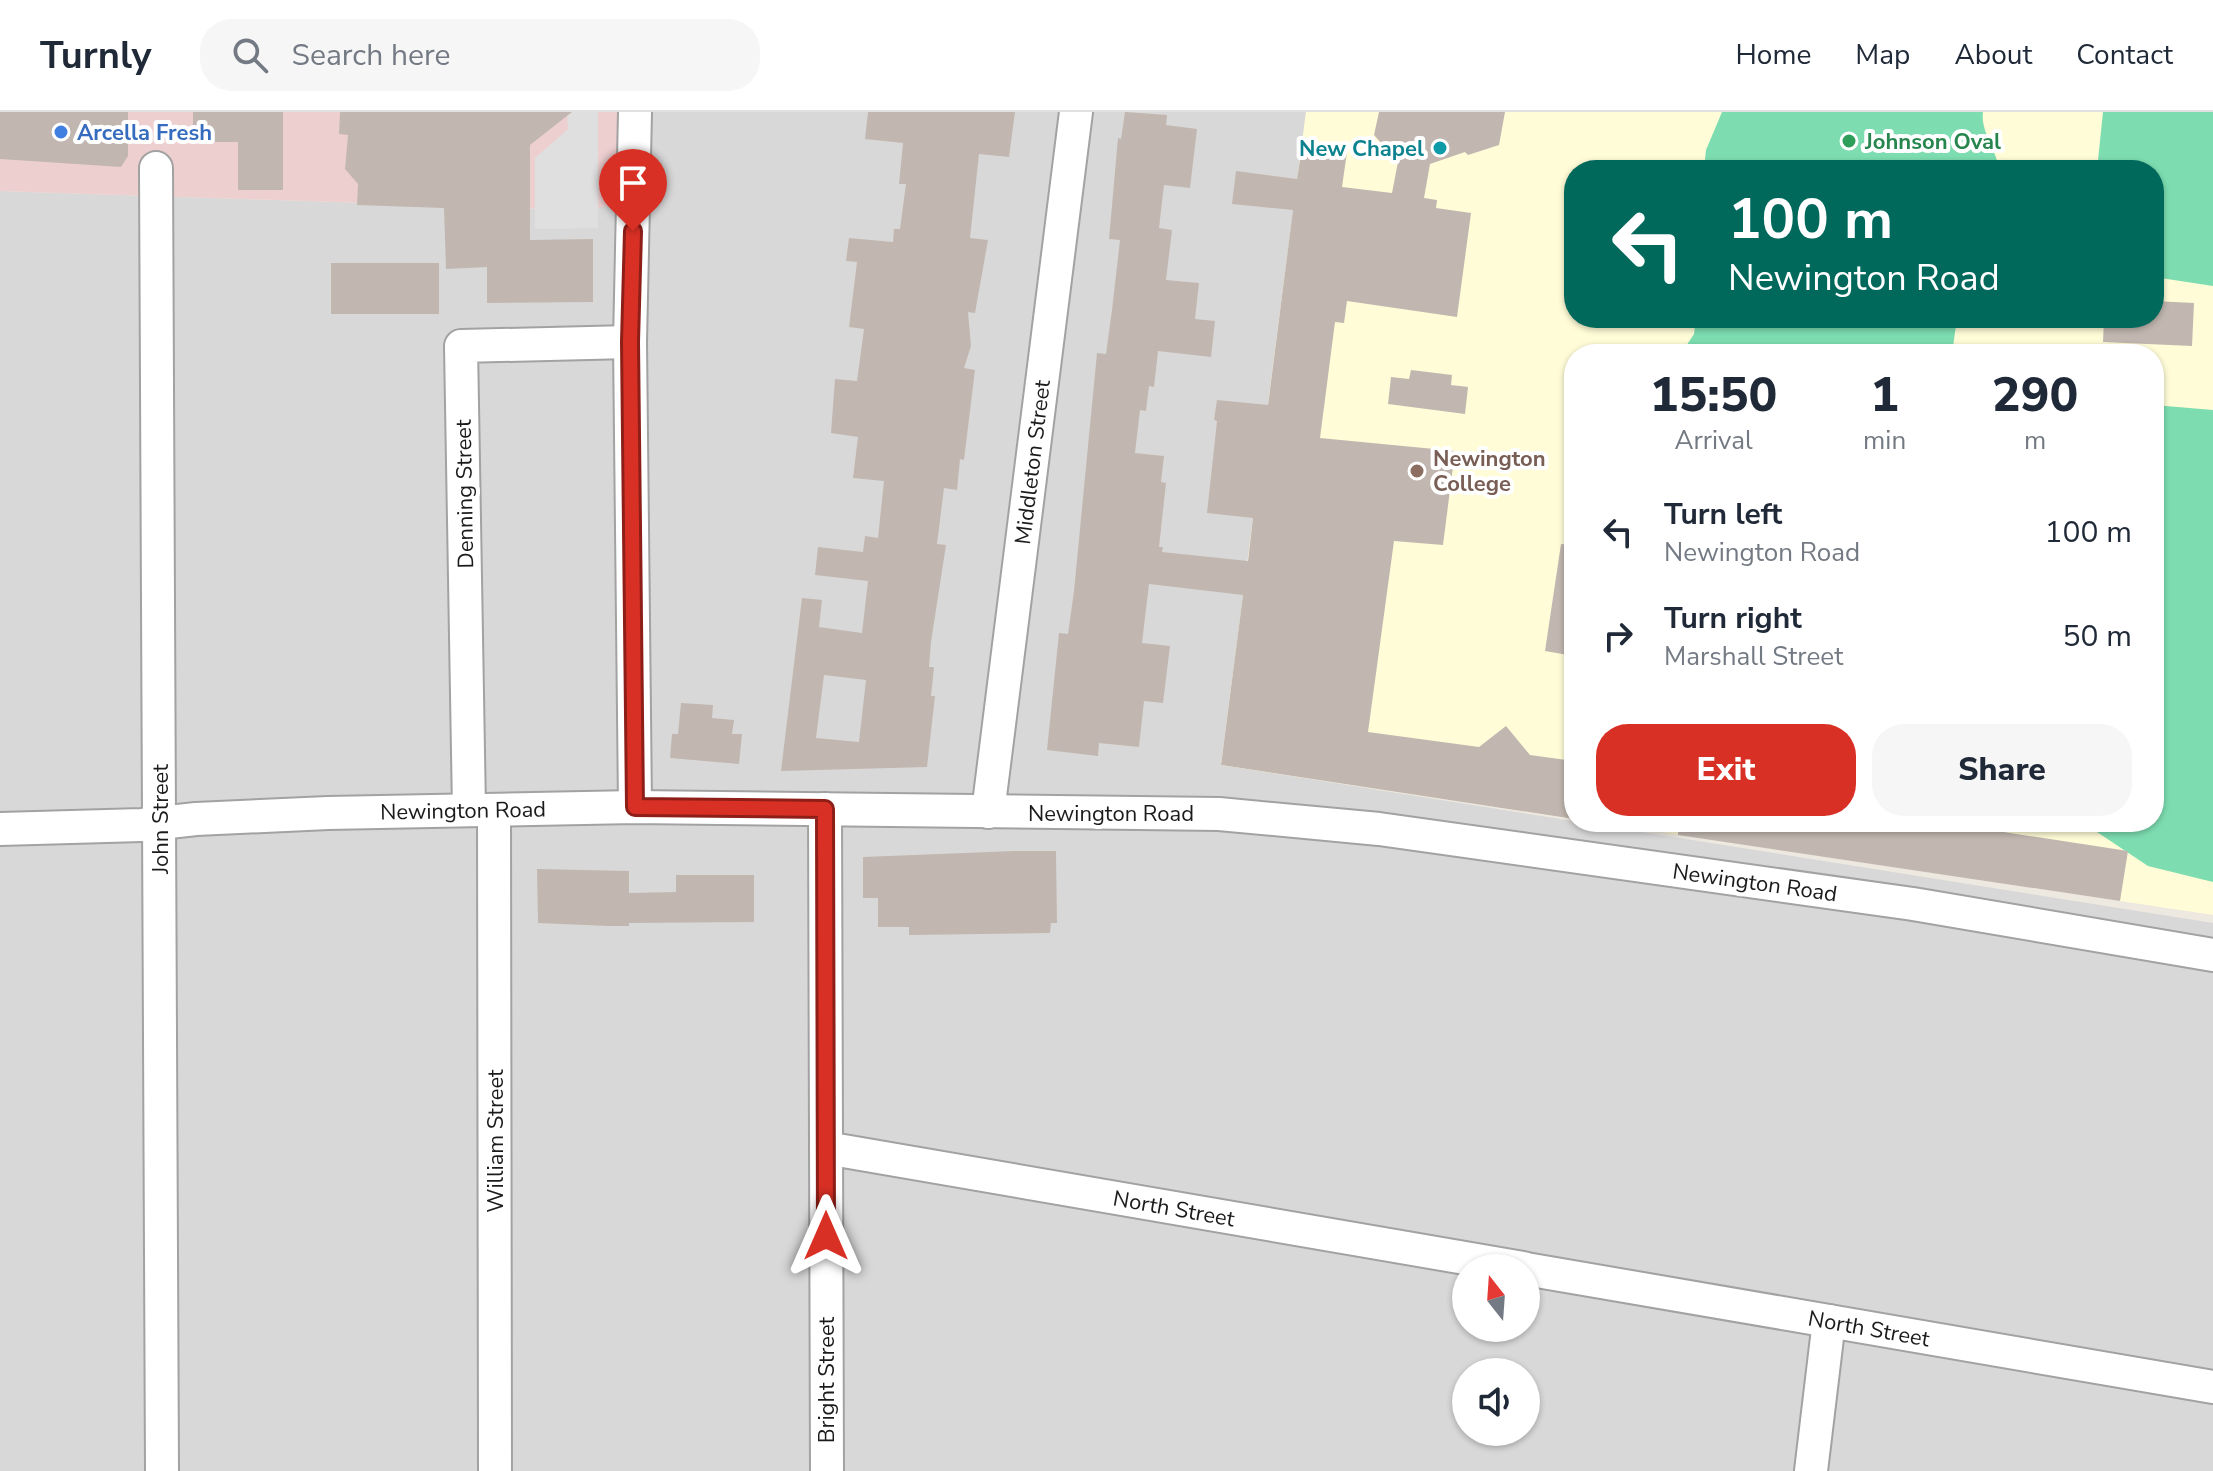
<!DOCTYPE html>
<html lang="en">
<head>
<meta charset="utf-8">
<style>
  body { margin:0; font-family:"Nunito Sans",sans-serif; background:#f6f6f7; color:#1f2937; height:100vh; display:flex; flex-direction:column; font-size:30px; white-space:nowrap }
  * { box-sizing:border-box; margin:0 }
  p { font-size:26px; color:#747a83 }
  .icon { flex:none; width:44px; height:44px; fill:none; stroke:currentColor; stroke-width:2; stroke-linecap:round; stroke-linejoin:round }
  .map { position:relative; flex:1; overflow:hidden }
  .details { position:absolute; left:1564px; top:232px; width:600px; height:488px; display:flex; flex-direction:column; background:#fff; border-radius:32px; box-shadow:0 2px 6px #0004 }
  .details>* { flex:none }
  .top-card { position:absolute; left:1564px; top:48px; width:600px; height:168px; border-radius:32px; box-shadow:0 2px 6px #0004; background:#00695c; color:#fff; overflow:hidden }
  .needle { width:52px; rotate:343deg }
  .tools { position:absolute; left:1452px; top:1142px; display:grid; gap:16px }
  .tools a { display:grid; place-items:center; width:88px; height:88px; border-radius:50%; background:#fff; box-shadow:0 2px 6px #0004; font-size:40px }
  .pin { position:absolute; display:grid; place-items:center; width:68px; height:68px; color:#fff; margin:-82px -34px; border-radius:50% 50% 50% 0; rotate:-45deg; box-shadow:0 0 8px #0007 }
  .pin .icon { rotate:45deg }
  .me { position:absolute; width:88px; margin:-44px; rotate:0deg; stroke-linejoin:round; filter:drop-shadow(0 0 6px #0008) }
  .turn { display:flex; align-items:center; gap:28px; height:168px; padding:0 32px; font-size:36px }
  .turn .icon { width:104px; height:104px; stroke-width:2.5 }
  .turn b { display:block; font-size:56px; line-height:68px }
  .eta { display:flex; justify-content:space-evenly; align-items:center; height:136px; text-align:center }
  .eta b { font-size:48px; font-weight:800; line-height:56px }
  .action { display:flex; gap:16px; margin-top:auto; padding:16px 32px }
  .action a { flex:1; height:92px; border-radius:32px; background:#d93025; color:#fff; font-size:32px; font-weight:800; line-height:92px; text-align:center }
  .action a+a { background:#f6f6f7; color:#1f2937 }
  ul { padding:0; list-style:none }
  li { display:flex; align-items:center; gap:24px; height:104px; padding:0 32px }
  li div { flex:1 }
  li b { display:block; font-size:30px }
  li em { font-style:normal }
  header { display:flex; align-items:center; gap:48px; box-sizing:border-box; height:112px; padding:0 40px; background:#fff; border-bottom:2px solid #e0e1e3 }
  header strong { font-size:38px }
  nav { display:flex; gap:44px; margin-inline-start:auto; font-size:28px }
  .search { width:560px; height:72px; background:#f6f6f7; display:flex; align-items:center; gap:20px; box-sizing:border-box; padding:0 28px; border-radius:32px; color:#747a83; font-size:30px }
  .map>svg:first-child { display:block }
  .residential { fill:#d9d8d8; fill-rule:evenodd }
  .commercial { fill:#eecfd0 }
  .education { fill:#fffcd7; fill-rule:evenodd }
  .pitch { fill:#7dddb1 }
  .parking { fill:#dfdfdf }
  .building { fill:#c1b7b0; fill-rule:evenodd }
  .lines { fill:none; stroke-linecap:round; stroke-linejoin:round }
  .minor-casing { stroke:#a2a2a2; stroke-width:36 }
  .minor { stroke:#fff; stroke-width:32 }
  .route-casing { stroke:#8d1f18; stroke-width:20 }
  .route { stroke:#d93025; stroke-width:14 }
  .shop-dot { fill:#3f7fe0; stroke:#fff; stroke-width:3 }
  .leisure-dot { fill:#2e9e5b; stroke:#fff; stroke-width:3 }
  .culture-dot { fill:#0f9aa8; stroke:#fff; stroke-width:3 }
  .education-dot { fill:#8d6e63; stroke:#fff; stroke-width:3 }
  .labels { text-anchor:middle; stroke-width:8; stroke-linejoin:round; paint-order:stroke }
  .shop-label { font-size:22px; font-weight:bold; fill:#366cbe; stroke:#fff; text-anchor:start }
  .leisure-label { font-size:22px; font-weight:bold; fill:#27864d; stroke:#fff; text-anchor:start }
  .culture-label { font-size:22px; font-weight:bold; fill:#0d838f; stroke:#fff; text-anchor:end }
  .education-label { font-size:22px; font-weight:bold; fill:#785e54; stroke:#fff; text-anchor:start }
  .street-label { font-size:22px; fill:#1b1b1b; stroke:#fff }
</style>
</head>
<body>
<header>
<strong>Turnly</strong>
<div class="search"><svg class="icon" aria-label="search" viewBox="0 0 24 24"><circle cx="10" cy="10" r="6"/><path d="M15 15l6 6"/></svg>Search here</div>
<nav><a>Home</a><a>Map</a><a>About</a><a>Contact</a></nav>
</header>
<div class="map">
<svg width="2213" height="1359" viewBox="0 0 2213 1359">
  <rect width="100%" height="100%" fill="#ede8e0"/>
  <path class="residential" d="M640,0H1306L1221,653L2213,811V1359H0V79L578,98ZM1466,1156H1526V1216H1466ZM1466,1260H1526V1320H1466Z"/>
  <polygon class="commercial" points="0,0 640,0 641,90 578,98 0,79"/>
  <path class="education" d="M1306,0H2213V803L1594,710H2154V242H1574V707L1221,653ZM1574,58H2154V206H1574Z"/>
  <g class="pitch">
    <path d="M1722,0H1983C1980,19 1997,38 1999,58H1704L1706,38Z"/>
    <polygon points="2103,0 2213,0 2213,174 2154,165 2154,58 2097,58"/>
    <polygon points="1696,206 1957,206 1952,242 1681,242 1694,222"/>
    <polygon points="2154,293 2213,298 2213,770 2148,754 2082,710 2154,710"/>
  </g>
  <polygon class="parking" points="567,0 598,0 598,116 535,117 535,46 568,17"/>
  <g class="building">
    <polygon points="0,0 128,0 128,44 121,55 0,47"/>
    <polygon points="193,0 283,0 283,78 238,78 238,30 193,30"/>
    <polygon points="340,0 572,0 530,33 530,128 593,127 593,190 487,191 487,155 446,157 444,96 357,93 358,72 345,57 348,23 339,22"/>
    <path d="M868,0H1015L1009,45L979,42L970,126L988,128L975,201L968,200L971,234L964,256L975,258L964,348L960,347L957,378L944,376L937,432L946,433L931,530L929,555H934L931,584H935L927,655L781,659L802,486L822,488L819,515L862,521L868,469L815,463L818,435L863,440L865,424L878,426L884,369L853,366L858,325L831,321L835,267L857,269L864,217L849,215L857,150L846,149L849,126L893,130L894,117H900L906,72H899L903,31L865,27ZM824,563L866,568L859,630L816,626Z"/>
    <polygon points="1125,0 1167,3 1166,13 1197,17 1190,76 1164,73 1159,116 1172,118 1166,168 1199,171 1195,207 1215,209 1211,245 1158,239 1154,275 1149,274 1146,299 1140,298 1135,341 1164,344 1161,370 1166,371 1159,435 1163,435 1162,440 1248,449 1253,406 1207,401 1217,309 1214,308 1217,288 1268,293 1293,98 1232,92 1236,59 1297,67 1302,35 1347,40 1342,75 1392,81 1398,50 1374,23 1379,0 1505,0 1499,33 1468,43 1465,40 1430,52 1424,86 1437,88 1436,96 1471,101 1457,205 1347,189 1344,211 1335,210 1320,326 1455,339 1443,433 1394,429 1368,620 1479,635 1506,614 1530,643 1574,649 1574,707 1221,653 1243,483 1149,472 1142,531 1170,534 1163,591 1144,589 1139,635 1099,631 1098,644 1047,638 1059,521 1068,522 1074,479 1097,241 1106,242 1112,198 1120,128 1109,127 1118,26 1121,27"/>
    <rect x="331" y="151" width="108" height="51"/>
    <polygon points="2154,189 2194,191 2192,234 2103,230 2104,206 2154,206"/>
    <polygon points="1411,258 1452,263 1451,273 1468,275 1465,302 1388,292 1391,265 1409,267"/>
    <polygon points="1561,432 1574,433 1574,544 1545,539"/>
    <polygon points="681,591 713,593 712,606 734,608 732,622 742,622 739,652 670,646 672,622 678,622"/>
    <polygon points="1679,710 1985,710 1984,717 2128,739 2120,789 1678,723"/>
    <polygon points="1014,739 1056,739 1057,811 1051,811 1050,821 909,823 909,815 878,815 878,786 863,786 863,745"/>
    <polygon points="537,757 629,759 629,781 676,780 676,763 754,763 754,810 629,811 629,814 608,814 538,811"/>
  </g>
  <g class="lines">
    <g class="minor-casing">
      <g id="minor">
        <polyline points="635,0 630,230 635,695"/>
        <polyline points="156,56 162,1359"/>
        <polyline points="825,697 827,1359"/>
        <polyline points="469,698 461,234 630,230"/>
        <polyline points="494,698 495,1359"/>
        <polyline points="988,700 1076,0"/>
        <polyline points="0,717 142,713 196,707 328,701 635,695 1219,702 1379,717 1913,792 2213,843"/>
        <polyline points="826,1036 1523,1156"/>
        <polyline points="1526,1157 2213,1275"/>
        <polyline points="1811,1359 1829,1209"/>
      </g>
    </g>
    <use href="#minor" class="minor"/>
  </g>
  <g class="lines">
    <g class="route-casing">
      <polyline id="route" points="633,119 630,230 635,695 825,697 826,1124"/>
    </g>
    <use href="#route" class="route"/>
  </g>
  <circle class="shop-dot" cx="61" cy="20" r="8"/>
  <circle class="leisure-dot" cx="1849" cy="29" r="8"/>
  <circle class="culture-dot" cx="1440" cy="36" r="8"/>
  <circle class="education-dot" cx="1417" cy="359" r="8"/>
  <g class="labels">
    <g class="shop-label">
      <text x="77" y="28">Arcella Fresh</text>
    </g>
    <g class="leisure-label">
      <text x="1865" y="37">Johnson Oval</text>
    </g>
    <g class="culture-label">
      <text x="1424" y="44">New Chapel</text>
    </g>
    <g class="education-label">
      <text x="1433" y="354">Newington<tspan x="1433" dy="25">College</tspan></text>
    </g>
    <g class="street-label">
      <text transform="translate(1032 350) rotate(-83)" y="8">Middleton Street</text>
      <text transform="translate(464 382) rotate(-91)" y="8">Denning Street</text>
      <text transform="translate(463 698) rotate(-1)" y="8">Newington Road</text>
      <text x="1111" y="709">Newington Road</text>
      <text transform="translate(160 707) rotate(-90)" y="8">John Street</text>
      <text transform="translate(1755 770) rotate(8)" y="8">Newington Road</text>
      <text transform="translate(495 1029) rotate(-90)" y="8">William Street</text>
      <text transform="translate(1174 1096) rotate(10)" y="8">North Street</text>
      <text transform="translate(1869 1216) rotate(10)" y="8">North Street</text>
      <text transform="translate(826 1268) rotate(-90)" y="8">Bright Street</text>
    </g>
  </g>
</svg>
<div class="tools">
<a><svg class="needle" viewBox="-14 -14 28 28"><path d="M0-13l5 13h-10z" fill="#e53935"/><path d="M0 13l5-13h-10z" fill="#747a83"/></svg></a>
<a><svg class="icon" aria-label="sound" viewBox="0 0 24 24"><path d="M4 9h4l5-4v14l-5-4H4zM17 9q2 3 0 6"/></svg></a>
</div>
<div class="pin" style="left:633px;top:119px;background:#d93025"><svg class="icon" aria-label="arrive" viewBox="0 0 24 24"><path d="M6 21V4h12l-3 4 3 4H6"/></svg></div>
<svg class="me" style="left:826px;top:1124px" viewBox="-20 -20 40 40"><path d="M0-17L14 15 0 8-14 15z" fill="#d93025" stroke="#fff" stroke-width="4"/></svg>
<div class="top-card">
<div class="turn"><svg class="icon" aria-label="left" viewBox="0 0 24 24"><path d="M17 20v-9H6M10 6l-5 5 5 5"/></svg><div><b>100 m</b>Newington Road</div></div>
</div>
<section class="details">
<div class="eta">
<div><b>15:50</b><p>Arrival</p></div>
<div><b>1</b><p>min</p></div>
<div><b>290</b><p>m</p></div>
</div>
<ul>
<li><svg class="icon" aria-label="left" viewBox="0 0 24 24"><path d="M17 20v-9H6M10 6l-5 5 5 5"/></svg><div><b>Turn left</b><p>Newington Road</p></div><em>100 m</em></li>
<li><svg class="icon" aria-label="right" viewBox="0 0 24 24"><path d="M7 20v-9h11M14 6l5 5-5 5"/></svg><div><b>Turn right</b><p>Marshall Street</p></div><em>50 m</em></li>
</ul>
<div class="action"><a>Exit</a><a>Share</a></div>
</section>
</div>
</body>
</html>
